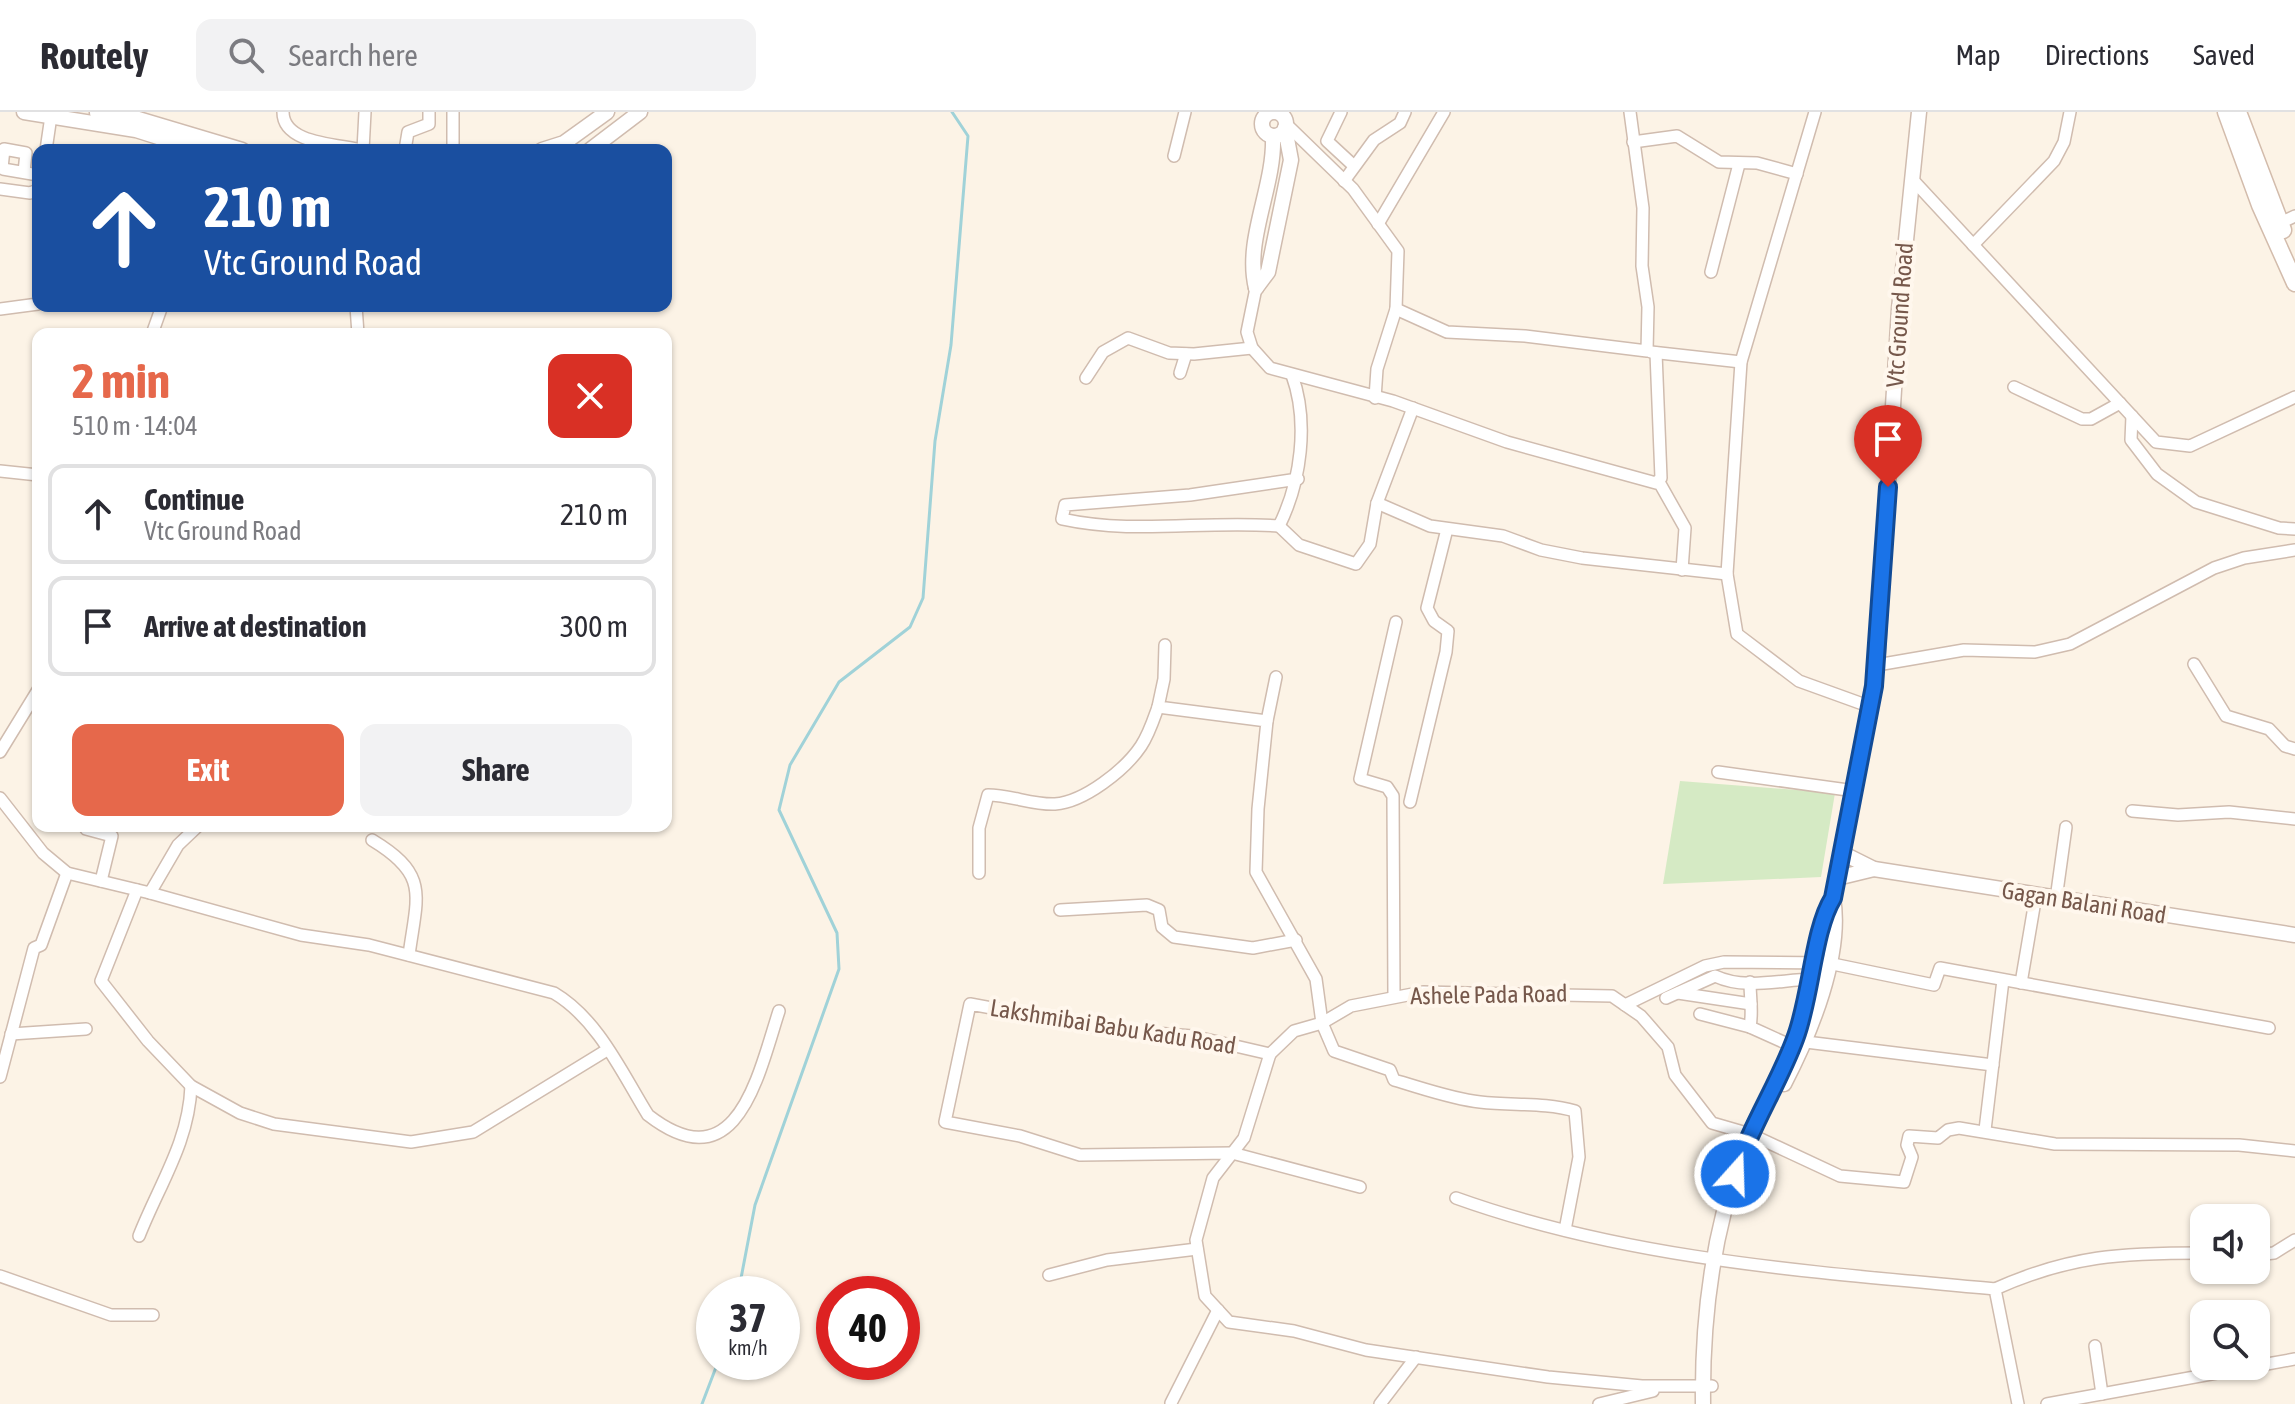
<!DOCTYPE html>
<html lang="en">
<head>
<meta charset="utf-8">
<style>
  body { margin:0; font-family:"Asap Condensed",sans-serif; background:#f2f2f3; color:#2b2b33; height:100vh; display:flex; flex-direction:column; font-size:30px; white-space:nowrap }
  * { box-sizing:border-box; margin:0 }
  p { font-size:26px; color:#7c7c81 }
  .icon { flex:none; width:44px; height:44px; fill:none; stroke:currentColor; stroke-width:2; stroke-linecap:round; stroke-linejoin:round }
  .map { position:relative; flex:1; overflow:hidden }
  .drawer { position:absolute; left:32px; top:216px; width:640px; height:504px; display:flex; flex-direction:column; background:#fff; border-radius:16px; box-shadow:0 2px 6px #0004 }
  .drawer>* { flex:none }
  .top-card { position:absolute; left:32px; top:32px; width:640px; height:168px; border-radius:16px; box-shadow:0 2px 6px #0004; background:#1a4fa0; color:#fff; overflow:hidden }
  .buttons { position:absolute; left:2190px; top:1092px; display:grid; gap:16px }
  .buttons a { display:grid; place-items:center; width:80px; height:80px; border-radius:16px; background:#fff; box-shadow:0 2px 6px #0004; font-size:40px }
  .speed { position:absolute; left:696px; top:1164px; display:flex; gap:16px; font-size:40px; font-weight:700; text-align:center }
  .speed>* { display:grid; place-content:center; width:104px; height:104px; border-radius:50%; background:#fff; box-shadow:0 2px 6px #0004; line-height:1 }
  .speed small { font-size:20px; font-weight:400 }
  .speed .limit { border:12px solid #d22; background:#fff; color:#111 }
  .pin { position:absolute; display:grid; place-items:center; width:68px; height:68px; color:#fff; margin:-82px -34px; border-radius:50% 50% 50% 0; rotate:-45deg; box-shadow:0 0 8px #0007 }
  .pin .icon { rotate:45deg }
  .me { position:absolute; width:88px; margin:-44px; rotate:20deg; stroke-linejoin:round; filter:drop-shadow(0 0 6px #0008) }
  .turn { display:flex; align-items:center; gap:28px; height:168px; padding:0 40px; font-size:36px }
  .turn .icon { width:104px; height:104px; stroke-width:2.5 }
  .turn b { display:block; font-size:56px; line-height:68px }
  .round { display:grid; place-items:center; flex:none; width:84px; height:84px; border-radius:16px; background:#f2f2f3 }
  .overview { display:flex; align-items:center; justify-content:space-between; height:136px; padding:0 40px }
  h1 { font-size:48px; font-weight:700; line-height:60px; color:#e6684b }
  .primary-button { display:flex; gap:16px; margin-top:auto; padding:16px 40px }
  .primary-button a { flex:1; height:92px; border-radius:16px; background:#e6684b; color:#fff; font-size:32px; font-weight:700; line-height:92px; text-align:center }
  .primary-button a+a { background:#f2f2f3; color:#2b2b33 }
  ul { padding:0; list-style:none }
  li { display:flex; align-items:center; gap:24px; height:100px; margin:0 16px 12px; padding:0 24px; border:4px solid #e1e1e2; border-radius:16px }
  li div { flex:1 }
  li b { display:block; font-size:30px }
  li em { font-style:normal }
  header { display:flex; align-items:center; gap:48px; box-sizing:border-box; height:112px; padding:0 40px; background:#fff; border-bottom:2px solid #e1e1e2 }
  header strong { font-size:38px }
  nav { display:flex; gap:44px; margin-inline-start:auto; font-size:28px }
  .search { width:560px; height:72px; background:#f2f2f3; display:flex; align-items:center; gap:20px; box-sizing:border-box; padding:0 28px; border-radius:16px; color:#7c7c81; font-size:30px }
  .map>svg:first-child { display:block }
  .green { fill:#d5eac4 }
  .lines { fill:none; stroke-linecap:round; stroke-linejoin:round }
  .stream { stroke:#a0d2d8; stroke-width:3 }
  .minor-casing { stroke:#d0bcaf; stroke-width:14 }
  .tertiary-casing { stroke:#d0bcaf; stroke-width:17 }
  .secondary-casing { stroke:#d3bcac; stroke-width:19 }
  .minor { stroke:#fff; stroke-width:11 }
  .tertiary { stroke:#fff; stroke-width:14 }
  .secondary { stroke:#fff; stroke-width:16 }
  .route-casing { stroke:#114b97; stroke-width:20 }
  .route { stroke:#1a73e8; stroke-width:14 }
  .labels { text-anchor:middle; stroke-width:8; stroke-linejoin:round; paint-order:stroke }
  .street-label { font-size:24px; fill:#76584b; stroke:#fff7ed }
</style>
</head>
<body>
<header>
<strong>Routely</strong>
<div class="search"><svg class="icon" aria-label="search" viewBox="0 0 24 24"><circle cx="10" cy="10" r="6"/><path d="M15 15l6 6"/></svg>Search here</div>
<nav><a>Map</a><a>Directions</a><a>Saved</a></nav>
</header>
<div class="map">
<svg width="2295" height="1292" viewBox="0 0 2295 1292">
  <rect width="100%" height="100%" fill="#fcf3e6"/>
  <polygon class="green" points="1680,669 1835,681 1821,765 1663,772"/>
  <g class="lines">
    <g class="stream">
      <polyline points="738,1182 755,1093 839,857 837,821 779,698 790,653 839,570 910,515 923,486 935,329 951,233 968,24 952,0"/>
      <polyline points="702,1292 718,1250"/>
    </g>
    <g class="minor-casing">
      <g id="minor">
        <path d="M283,0C283,32 337,32 362,38"/>
        <polyline points="1341,0 1327,29 1354,54"/>
        <polyline points="1815,0 1741,250 1727,462 1737,522 1799,569 1871,595"/>
        <polyline points="1286,12 1353,77 1398,139 1396,197 1377,257 1375,286"/>
        <polyline points="1633,30 1677,24 1719,50 1757,51 1797,62"/>
        <polyline points="46,38 51,4"/>
        <polyline points="363,38 365,0"/>
        <polyline points="405,38 408,20 429,12 429,0"/>
        <polyline points="453,38 453,0"/>
        <polyline points="1174,44 1185,0"/>
        <polyline points="24,60 26,41 4,37 2,56 3,57 38,63"/>
        <polyline points="1912,67 2156,330 2190,334 2295,285"/>
        <polyline points="1344,69 1374,28 1400,11 1405,0"/>
        <polyline points="0,77 30,81 38,78"/>
        <polyline points="2280,111 2295,104"/>
        <polyline points="1378,112 1444,0"/>
        <polyline points="1973,133 2054,49 2064,30 2070,0"/>
        <polyline points="1711,160 1739,52"/>
        <polyline points="1256,176 1247,220 1252,236 1270,256 1393,289 1507,330 1656,371 1661,366 1656,241"/>
        <polyline points="356,194 358,222"/>
        <polyline points="0,197 38,192"/>
        <polyline points="1396,197 1447,220 1525,224 1647,239 1648,195 1642,154 1643,96 1630,0"/>
        <polyline points="152,222 162,194"/>
        <polyline points="1651,240 1741,250"/>
        <polyline points="1180,261 1186,242"/>
        <path d="M1292,263C1309,310 1301,370 1279,414C1204,408 1135,423 1062,407L1065,393L1190,383L1298,367"/>
        <polyline points="1086,266 1103,240 1128,226 1169,241 1194,242 1252,236"/>
        <polyline points="2014,275 2082,307 2091,307 2120,291"/>
        <polyline points="2132,304 2131,328 2157,362 2196,390 2279,416 2295,417"/>
        <polyline points="0,359 38,363"/>
        <polyline points="1659,370 1685,416 1682,458"/>
        <polyline points="1377,391 1430,414 1503,424 1541,438 1582,446 1727,462"/>
        <polyline points="1279,414 1299,433 1356,452 1370,432 1377,391 1413,296"/>
        <path d="M1165,533L1164,567L1158,595L1267,609L1258,697L1256,760L1316,867L1322,911L1334,939L1390,958L1394,968C1422,976 1452,987 1480,990C1512,994 1544,990 1575,999L1579,1045L1565,1118"/>
        <polyline points="2194,552 2226,604 2269,617 2285,634 2295,637"/>
        <polyline points="1877,553 1964,538 2035,540 2070,532 2214,456 2244,446 2295,438"/>
        <polyline points="1267,609 1276,565"/>
        <polyline points="0,640 38,578"/>
        <polyline points="1718,660 1855,679"/>
        <polyline points="0,686 43,741 67,761 150,781 178,733 198,714"/>
        <polyline points="1410,690 1446,540 1448,519 1434,509 1427,496 1447,417"/>
        <polyline points="2132,699 2178,703 2229,700 2295,707"/>
        <polyline points="86,717 112,724 101,769"/>
        <path d="M372,728C430,763 417,783 409,843"/>
        <path d="M979,761V716L988,683C1010,683 1033,693 1055,692C1084,690 1125,658 1141,634C1149,622 1153,609 1158,595"/>
        <polyline points="137,778 101,869 148,929 191,974 240,1001 274,1012 411,1030 473,1020 607,938"/>
        <path d="M150,781L301,823L369,833L554,881C598,907 622,961 648,1003C737,1072 758,964 779,899"/>
        <polyline points="2056,787 2066,715"/>
        <polyline points="1060,798 1147,793 1159,798 1162,815 1174,825 1253,836 1296,828"/>
        <path d="M1750,870C1750,886 1753,899 1750,915L1792,934"/>
        <polyline points="2021,871 2036,783"/>
        <polyline points="1678,881 1751,892"/>
        <polyline points="1394,885 1393,684 1387,675 1360,667 1396,510"/>
        <path d="M1666,886L1715,864C1745,878 1779,868 1812,867"/>
        <polyline points="1625,893 1705,854 1724,850 1828,851 1934,873 1940,856 2269,916"/>
        <polyline points="1700,902 1750,915"/>
        <polyline points="11,922 86,917"/>
        <polyline points="1806,930 1993,953"/>
        <polyline points="1270,942 1294,919 1322,911 1351,894 1423,880 1612,884 1641,904 1668,935 1675,963 1712,1011 1750,1022 1840,1064 1904,1070 1912,1045 1907,1033 1909,1024 1938,1026 1948,1018 1959,1016 2055,1032 2239,1033 2295,1039"/>
        <polyline points="1270,942 1192,924 1106,917 970,892 945,1010 1020,1024 1080,1043 1232,1041 1360,1075"/>
        <polyline points="1270,942 1244,1026 1213,1066 1196,1128 1205,1184 1229,1210 1294,1219 1366,1238 1548,1265 1642,1274 1712,1274"/>
        <polyline points="0,965 34,836 41,833 67,761"/>
        <polyline points="1985,1018 2003,868"/>
        <path d="M1456,1086C1629,1148 1814,1160 1995,1177L2018,1292"/>
        <path d="M139,1124C159,1073 189,1030 191,974"/>
        <polyline points="2256,1143 2274,1141 2295,1128"/>
        <polyline points="1049,1163 1107,1148 1197,1137"/>
        <polyline points="0,1164 111,1203 153,1203"/>
        <path d="M1995,1177C2071,1143 2122,1141 2204,1141"/>
        <polyline points="2095,1234 2102,1282"/>
        <polyline points="2256,1254 2295,1247"/>
        <polyline points="1171,1291 1218,1198"/>
        <polyline points="1380,1292 1416,1245"/>
        <polyline points="1599,1292 1653,1279"/>
        <polyline points="2047,1292 2255,1254"/>
      </g>
    </g>
    <g class="tertiary-casing">
      <g id="tertiary">
        <circle cx="1274" cy="12" r="12"/>
        <polyline points="24,0 136,18 199,38"/>
        <polyline points="97,1 135,6 242,38"/>
        <polyline points="542,38 564,31 607,0"/>
        <polyline points="590,38 640,0"/>
        <polyline points="1256,176 1268,160 1291,48 1285,16"/>
        <path d="M1256,176C1244,127 1275,75 1273,24"/>
        <polyline points="1842,741 1874,757 2295,823"/>
        <polyline points="1837,766 1874,757"/>
        <path d="M1784,972C1810,922 1843,843 1833,786"/>
        <path d="M1703,1292C1702,1209 1713,1120 1742,1041C1756,1001 1782,965 1796,926C1810,886 1814,817 1833,786L1877,553L1899,197L1919,0"/>
      </g>
    </g>
    <g class="secondary-casing">
      <g id="secondary">
        <polyline points="2226,0 2260,93 2295,171"/>
        <polyline points="2238,0 2283,118"/>
      </g>
    </g>
    <use href="#minor" class="minor"/>
    <use href="#tertiary" class="tertiary"/>
    <use href="#secondary" class="secondary"/>
  </g>
  <g class="lines">
    <g class="route-casing">
      <path id="route" d="M1735,1062C1750,1015 1778,973 1795,927C1811,886 1813,818 1833,786L1874,574L1888,375"/>
    </g>
    <use href="#route" class="route"/>
  </g>
  <g class="labels">
    <g class="street-label">
      <text transform="translate(1900 203) rotate(-86)" y="8">Vtc Ground Road</text>
      <text transform="translate(2084 791) rotate(9)" y="8">Gagan Balani Road</text>
      <text transform="translate(1489 883) rotate(-1)" y="8">Ashele Pada Road</text>
      <text transform="translate(1113 915) rotate(9)" y="8">Lakshmibai Babu Kadu Road</text>
    </g>
  </g>
</svg>
<div class="buttons">
<a><svg class="icon" aria-label="sound" viewBox="0 0 24 24"><path d="M4 9h4l5-4v14l-5-4H4zM17 9q2 3 0 6"/></svg></a>
<a><svg class="icon" aria-label="search" viewBox="0 0 24 24"><circle cx="10" cy="10" r="6"/><path d="M15 15l6 6"/></svg></a>
</div>
<div class="speed"><div>37<small>km/h</small></div><div class="limit">40</div></div>
<div class="pin" style="left:1888px;top:375px;background:#d93025"><svg class="icon" aria-label="arrive" viewBox="0 0 24 24"><path d="M6 21V4h12l-3 4 3 4H6"/></svg></div>
<svg class="me" style="left:1735px;top:1062px" viewBox="-20 -20 40 40"><circle r="17" fill="#1a73e8" stroke="#fff" stroke-width="3"/><path d="M0-11L8 9 0 5-8 9z" fill="#fff"/></svg>
<div class="top-card">
<div class="turn"><svg class="icon" aria-label="ahead" viewBox="0 0 24 24"><path d="M12 20V5M6 11l6-6 6 6"/></svg><div><b>210 m</b>Vtc Ground Road</div></div>
</div>
<section class="drawer">
<div class="overview"><div><h1>2 min</h1><p>510 m · 14:04</p></div><a class="round" style="background:#d93025;color:#fff"><svg class="icon" aria-label="close" viewBox="0 0 24 24"><path d="M6 6l12 12M18 6L6 18"/></svg></a></div>
<ul>
<li><svg class="icon" aria-label="ahead" viewBox="0 0 24 24"><path d="M12 20V5M6 11l6-6 6 6"/></svg><div><b>Continue</b><p>Vtc Ground Road</p></div><em>210 m</em></li>
<li><svg class="icon" aria-label="arrive" viewBox="0 0 24 24"><path d="M6 21V4h12l-3 4 3 4H6"/></svg><div><b>Arrive at destination</b></div><em>300 m</em></li>
</ul>
<div class="primary-button"><a>Exit</a><a>Share</a></div>
</section>
</div>
</body>
</html>
